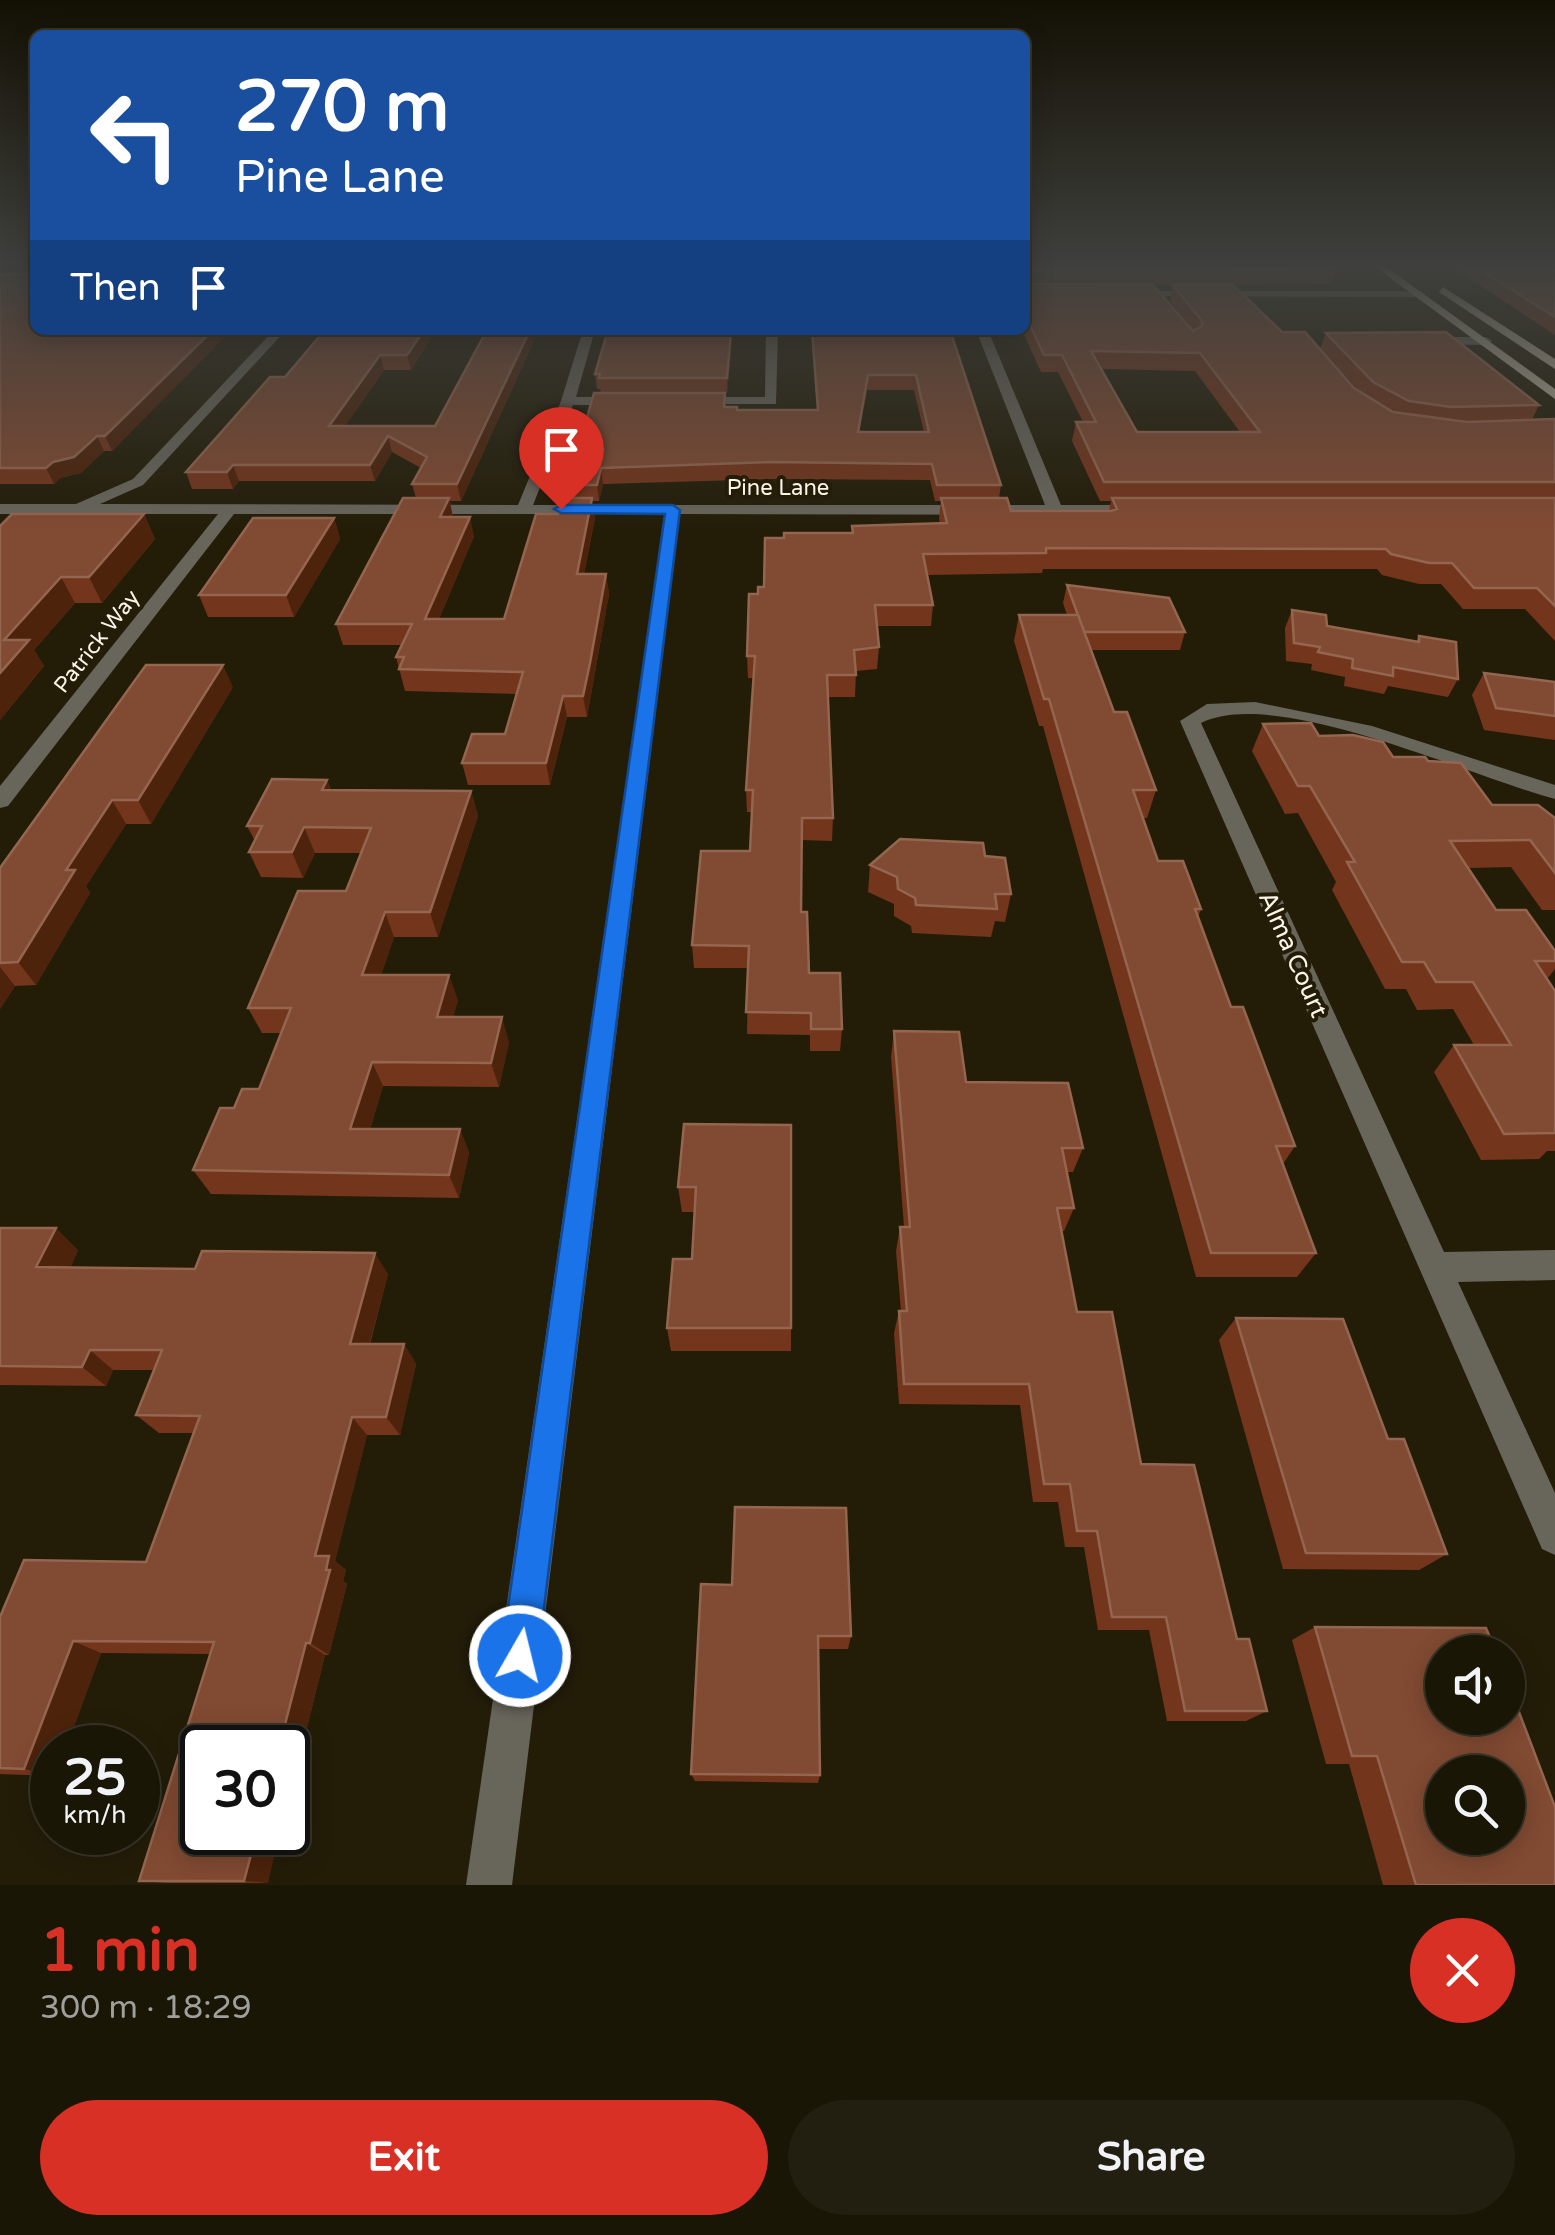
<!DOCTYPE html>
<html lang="en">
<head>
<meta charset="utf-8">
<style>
  body { margin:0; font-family:"Varela Round",sans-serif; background:#231f10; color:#f1f3f6; height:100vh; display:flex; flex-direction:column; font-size:38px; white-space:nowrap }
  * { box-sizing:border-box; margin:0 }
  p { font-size:32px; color:#9f9f9b }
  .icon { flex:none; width:55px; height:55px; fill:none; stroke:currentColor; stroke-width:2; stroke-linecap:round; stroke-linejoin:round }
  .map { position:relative; height:1885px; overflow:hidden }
  .side { display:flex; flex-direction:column; background:#1a1606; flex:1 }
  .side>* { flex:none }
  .banner { position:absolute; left:30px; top:30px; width:1000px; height:305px; border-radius:15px; box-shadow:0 5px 25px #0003,0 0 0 2px #383528; background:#1a4fa0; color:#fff; overflow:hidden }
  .buttons { position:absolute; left:1425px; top:1635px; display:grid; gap:20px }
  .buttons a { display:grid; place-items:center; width:100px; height:100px; border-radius:50%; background:#1a1606; box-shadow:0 5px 25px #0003,0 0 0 2px #383528; font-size:50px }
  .speed { position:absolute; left:30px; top:1725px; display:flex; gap:20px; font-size:50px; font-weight:700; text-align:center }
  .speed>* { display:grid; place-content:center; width:130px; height:130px; border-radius:50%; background:#1a1606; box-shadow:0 5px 25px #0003,0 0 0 2px #383528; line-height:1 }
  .speed small { font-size:25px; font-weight:400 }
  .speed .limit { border:5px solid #111; border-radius:15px; background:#fff; color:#111 }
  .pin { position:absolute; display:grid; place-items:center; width:85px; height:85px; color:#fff; margin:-102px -42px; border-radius:50% 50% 50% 0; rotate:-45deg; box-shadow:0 0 10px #0007 }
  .pin .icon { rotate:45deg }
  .me { position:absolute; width:110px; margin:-55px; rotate:8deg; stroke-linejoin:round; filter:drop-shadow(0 0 8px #0008) }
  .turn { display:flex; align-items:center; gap:35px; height:210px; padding:0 40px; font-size:45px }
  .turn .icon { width:130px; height:130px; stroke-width:2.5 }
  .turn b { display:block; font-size:70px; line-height:85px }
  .then { display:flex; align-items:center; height:95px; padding:0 40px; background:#0003; gap:20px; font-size:38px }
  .round { display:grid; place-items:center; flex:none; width:105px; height:105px; border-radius:52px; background:#231f10 }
  .head { display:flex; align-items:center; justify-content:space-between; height:170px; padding:0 40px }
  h1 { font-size:60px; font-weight:800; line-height:75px; color:#d93025 }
  .cta { display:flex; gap:20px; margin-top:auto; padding:20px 40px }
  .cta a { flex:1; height:115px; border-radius:60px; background:#d93025; color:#fff; font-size:40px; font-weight:800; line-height:115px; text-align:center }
  .cta a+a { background:#231f10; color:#f1f3f6 }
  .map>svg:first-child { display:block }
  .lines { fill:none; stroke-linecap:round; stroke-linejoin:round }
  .minor { fill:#68655b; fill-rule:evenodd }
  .primary { fill:#b5ae9a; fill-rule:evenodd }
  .wall { fill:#73351c; fill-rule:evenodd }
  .shaded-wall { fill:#4d230b }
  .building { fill:#814a32; stroke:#94654f; stroke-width:2.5; fill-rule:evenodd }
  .route { fill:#1a73e8; stroke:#114b97; stroke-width:2.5 }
  .labels { text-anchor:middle; stroke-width:8; stroke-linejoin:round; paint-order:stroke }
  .far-street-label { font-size:22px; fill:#f9f5e8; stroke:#231d08 }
  .street-label { font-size:25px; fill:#f9f5e8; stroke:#231d08 }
</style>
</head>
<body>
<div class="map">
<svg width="1555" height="1885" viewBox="0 0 1555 1885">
  <rect width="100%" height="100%" fill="#231d08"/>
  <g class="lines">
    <g class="minor">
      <polygon points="1121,291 1420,291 1425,294 1420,297 1125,296"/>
      <polygon points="274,330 286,330 143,485 100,504 518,505 561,401 583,330 595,330 576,397 623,397 630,401 623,405 573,405 533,505 1045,505 976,330 988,330 1061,505 1140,505 1148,510 1140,515 680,514 512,1885 466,1885 665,514 234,514 8,806 0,808 0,786 218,514 0,514 0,504 76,504 133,479"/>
      <polygon points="766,330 778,330 776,404 688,404 686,401 693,397 765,397"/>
      <polygon points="1426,337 1486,337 1492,341 1486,345 1422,344"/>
      <path d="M1255,702L1372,726L1555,785V799C1474,778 1275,685 1201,723L1444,1252L1555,1250V1280L1458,1282L1555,1493V1555L1542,1549L1180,721L1207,704Z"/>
    </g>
    <g class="primary">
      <polygon points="1374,266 1385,266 1555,389 1555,399"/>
      <polygon points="1443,287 1555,359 1555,369 1439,292"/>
    </g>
  </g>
  <g class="wall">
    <path d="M1025,266L1336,268L1331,284L1153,285L1192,330L1170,301L1173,285L1320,349L1326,333L1539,405L1532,420L1555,419V641L1525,609H1463L1441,584H1419L1382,575L1377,569H1043L1042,573L927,575L933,605L931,626H877L879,647L877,669L856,671L855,697H828L833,818L832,841L802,840L801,912L809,973L842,1029L840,1051H810V1035L747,1034L748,968H694L692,945L750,851L752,812H747L746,790L754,678H748L747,656L758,594L764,587L784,538L852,533V526L940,524L939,518L941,501H935L930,480L771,479L603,484L599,501H592L595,518L584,574H606L609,594L587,717H567L550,785H468L462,763L505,734L517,694L405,691L396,657L402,645H343L336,624L416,498L412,484L421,468L392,452L375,481H239L233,489H192L186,472L285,377L436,330L411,370H384L345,426H435L487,330H539L461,501H450L453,517L474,536L439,619H504L558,514L570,498L568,485L601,393L600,389H597L595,374L608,330H733L727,393H725L726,407L737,410H817L811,330H950L1001,485L999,498L1011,511H1109L1111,501H1100L1072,441L1076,422H1083L1058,372H1041L1022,330H1025ZM1321,350L1359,391L1354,388ZM1101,369L1195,371L1240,432H1137ZM867,390H914L924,432H859Z"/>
    <polygon points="1451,266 1555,266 1555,335"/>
    <polygon points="0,274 225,336 112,451 104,451 81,473 60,478 54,484 0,484"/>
    <polygon points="144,514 155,539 102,603 75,603 34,650 44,666 0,720 0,526"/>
    <polygon points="334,518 340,539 294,617 208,617 199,595"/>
    <polygon points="1067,585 1185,632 1180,650 1091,650 1114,712 1156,790 1147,818 1142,818 1158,861 1201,909 1198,917 1231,1007 1295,1146 1283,1164 1316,1253 1297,1277 1196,1277 1043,726 1039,726 1014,641 1019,615 1067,615 1063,603"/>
    <polygon points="1292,610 1327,626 1416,642 1419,636 1458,679 1448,697 1388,686 1384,694 1344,686 1345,677 1311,670 1312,664 1286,661 1285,628"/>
    <polygon points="1484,673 1555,682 1555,740 1484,730 1472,695"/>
    <polygon points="233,687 151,824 126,824 86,886 90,893 36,985 15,986 0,1009 0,868"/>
    <polygon points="1263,724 1319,736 1393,757 1428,761 1492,805 1555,818 1555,910 1542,910 1511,867 1468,868 1496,910 1555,951 1555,969 1547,979 1555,991 1555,1151 1547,1151 1539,1159 1481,1160 1434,1072 1454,1045 1474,1045 1453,1009 1417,1010 1406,989 1385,989 1332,890 1336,882 1298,813 1285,814 1252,751"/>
    <polygon points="327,780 331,790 471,791 478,816 438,937 394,937 381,975 458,1000 453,1017 509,1042 499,1087 383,1086 370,1129 460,1129 469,1153 459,1198 211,1194 193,1170 234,1108 259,1089 281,1033 262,1033 248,1008 346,891 361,853 315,853 303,878 261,877 249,852 255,841 247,826"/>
    <polygon points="985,856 1011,894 1005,922 995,921 991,937 912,933 911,926 894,916 894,904 868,892 870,865"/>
    <polygon points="894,1031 966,1082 1083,1148 1073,1172 1067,1172 1074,1208 1064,1231 1061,1231 1077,1312 1141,1464 1237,1639 1267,1711 1246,1721 1167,1721 1149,1630 1098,1630 1084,1547 1065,1547 1058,1502 1033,1502 1020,1405 899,1404 894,1333 899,1311 901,1311 896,1251 900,1227 904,1227 891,1057"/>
    <polygon points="684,1124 791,1328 791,1351 671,1351 667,1328 692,1259 695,1212 682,1212 678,1187"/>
    <polygon points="0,1228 78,1250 70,1268 388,1274 370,1344 404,1344 416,1364 400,1435 367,1435 335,1561 346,1570 343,1581 347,1584 329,1655 325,1655 288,1804 288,1748 268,1883 167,1883 139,1881 211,1654 101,1653 66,1748 52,1748 52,1776 0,1774 0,1617 146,1562 193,1433 159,1433 136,1415 154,1370 113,1370 106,1386 0,1385"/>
    <polygon points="1236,1318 1388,1439 1447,1554 1419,1570 1283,1569 1219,1340"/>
    <polygon points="732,1585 851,1636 848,1649 818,1649 820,1775 818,1783 695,1781 691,1774"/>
    <polygon points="1315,1627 1555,1885 1383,1885 1349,1764 1326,1764 1292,1640"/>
  </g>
  <g class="shaded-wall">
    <polygon points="213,330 232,330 112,451 105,436"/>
    <polygon points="424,330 436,330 411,370 407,355"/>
    <polygon points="530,330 539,330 461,501 457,484"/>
    <polygon points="731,330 733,330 727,393 727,378"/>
    <polygon points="380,355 384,370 334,442 329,426"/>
    <polygon points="868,375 867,390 857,448 858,432"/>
    <polygon points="97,436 104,451 81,473 60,478 54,484 46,468 53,462"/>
    <polygon points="388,436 392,452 375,481 370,465"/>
    <polygon points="233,465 239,481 233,489 227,472"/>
    <polygon points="601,468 603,484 599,501 597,485"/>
    <polygon points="449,498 453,518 440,517"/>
    <polygon points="592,498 595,518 580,594 577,574"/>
    <polygon points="144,514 155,539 102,603 89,577"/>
    <polygon points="470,517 474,536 430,640 425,619"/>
    <polygon points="334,518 340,539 294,617 286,595"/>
    <polygon points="606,574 609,594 587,717 583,696"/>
    <polygon points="61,577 75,603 34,650 44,666 0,720 0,673 4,640"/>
    <polygon points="223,665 233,687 151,824 138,800"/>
    <polygon points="563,696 567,717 550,785 546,763"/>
    <polygon points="327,780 336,805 322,790"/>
    <polygon points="471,791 478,816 438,937 430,912"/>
    <polygon points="112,800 126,824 86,886 90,893 36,985 18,962 66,870"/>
    <polygon points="304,827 315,853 303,878 292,852"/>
    <polygon points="385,912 394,937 373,1000 362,975"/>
    <polygon points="0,967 15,986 0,1009"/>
    <polygon points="449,975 458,1000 446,1042 437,1017"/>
    <polygon points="502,1017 509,1042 499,1087 491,1063"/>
    <polygon points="372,1062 383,1086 363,1153 350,1129"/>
    <polygon points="460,1129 469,1153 459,1198 449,1175"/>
    <polygon points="56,1228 78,1250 60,1289 36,1267"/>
    <polygon points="375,1253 388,1274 364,1364 350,1344"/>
    <polygon points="404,1344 416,1364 400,1435 386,1417"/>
    <polygon points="90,1350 113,1370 106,1386 82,1367"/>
    <polygon points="352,1417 367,1435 335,1561 346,1570 343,1581 347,1584 329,1655 310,1643 326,1570 315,1556"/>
    <polygon points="73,1641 101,1653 66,1748 52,1748 52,1775 24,1769"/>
    <polygon points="306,1643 325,1655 288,1804 288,1748 279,1748"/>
    <polygon points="257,1832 280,1832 268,1883 244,1881"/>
  </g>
  <g class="building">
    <polygon points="1025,266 1333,266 1336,268 1027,271 1025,277"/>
    <polygon points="1474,266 1555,266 1555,317"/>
    <polygon points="0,274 35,274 35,330 213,330 105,436 97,436 74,457 53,462 46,468 0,468"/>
    <path d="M1025,282L1027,284L1153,285L1193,331L1202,326V321L1173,285H1233L1282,332H1305L1354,388L1393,412L1467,422L1555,419V482H1104L1076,422H1096L1062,355H1044L1025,315ZM1091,351L1200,353L1260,432H1137Z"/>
    <polygon points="325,330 424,330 407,355 380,355 329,426 435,426 487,330 530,330 457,484 412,484 427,457 388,436 370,465 233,465 227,472 186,472 270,377 285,377"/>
    <polygon points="608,330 731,330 727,378 599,378 600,374 595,374"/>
    <path d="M812,330H950L1001,485H937L932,464L771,462L601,468L597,485H568L594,393H725L724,407H737V410H818ZM868,375H916L929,432H858Z"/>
    <polygon points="1446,332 1539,405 1451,407 1409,401 1373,382 1326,333"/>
    <polygon points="403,498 449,498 440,517 470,517 425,619 504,619 536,514 558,514 563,498 592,498 577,574 606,574 590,663 583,696 563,696 546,763 462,763 472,734 505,734 523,672 399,669 404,657 396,657 412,624 336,624"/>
    <polygon points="941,498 1007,498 1011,511 1111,511 1117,509 1112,498 1555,498 1555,606 1537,588 1474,588 1452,563 1429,563 1391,554 1386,549 1046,548 1046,553 923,554 933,605 875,605 879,647 854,650 856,675 827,675 833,818 802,818 801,912 807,912 809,973 840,973 842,1029 811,1029 811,1013 746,1012 749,946 692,945 701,851 750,851 753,790 746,790 755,656 747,656 749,594 758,594 758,587 764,587 765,538 784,538 784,533 853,533 852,526 947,523"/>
    <polygon points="12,514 144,514 89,577 61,577 4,640 29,640 0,673 0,526"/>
    <polygon points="253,518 334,518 286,595 199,595"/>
    <polygon points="1067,585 1169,598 1185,632 1084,632"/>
    <polygon points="1292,610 1326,615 1327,626 1419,642 1419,636 1456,642 1458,679 1393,667 1393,676 1352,668 1353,659 1318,652 1320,647 1294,643"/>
    <polygon points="1019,615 1078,615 1114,712 1127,712 1156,790 1133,790 1158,861 1183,861 1201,909 1195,909 1231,1007 1243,1007 1295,1146 1276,1146 1316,1253 1211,1253 1049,699 1044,699"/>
    <polygon points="146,665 223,665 138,800 112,800 66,870 75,870 18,962 0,963 0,868"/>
    <polygon points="1484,673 1555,682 1555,716 1496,708"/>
    <polygon points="1311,723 1319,736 1353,735 1383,742 1393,757 1425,757 1428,761 1461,763 1492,805 1538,805 1555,818 1555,873 1530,840 1450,841 1496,910 1526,910 1555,951 1555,961 1535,961 1555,991 1555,1133 1504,1134 1454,1045 1511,1045 1473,982 1436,982 1424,962 1402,962 1347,862 1355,862 1310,786 1298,786 1263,724"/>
    <polygon points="272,779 327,780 322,790 471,791 430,912 385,912 362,975 449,975 437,1017 502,1017 491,1063 372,1062 350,1129 460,1129 449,1175 193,1170 220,1108 234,1108 242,1089 259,1089 291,1008 248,1008 298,891 346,891 371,828 304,827 292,852 249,852 262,826 247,826"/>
    <polygon points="900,839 983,843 985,856 1005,858 1011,894 995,894 997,909 916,905 915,898 898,889 897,877 870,865"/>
    <polygon points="894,1031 959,1032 966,1082 1068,1083 1083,1148 1062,1148 1074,1208 1057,1208 1077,1312 1112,1312 1141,1464 1194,1465 1237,1639 1249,1639 1267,1711 1185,1711 1166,1617 1112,1617 1097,1531 1077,1531 1070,1484 1044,1484 1029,1384 904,1384 899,1311 907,1311 900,1227 910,1227"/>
    <polygon points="684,1124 791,1125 791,1328 667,1328 673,1259 692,1259 696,1187 678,1187"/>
    <polygon points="0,1228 56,1228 36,1267 195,1269 202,1251 375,1253 350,1344 404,1344 386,1417 352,1417 315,1556 329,1556 326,1570 330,1570 310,1643 306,1643 279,1748 202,1748 202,1832 257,1832 244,1881 139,1881 214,1642 73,1641 24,1769 0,1768 0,1617 24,1560 146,1562 200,1416 136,1415 162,1350 90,1350 82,1367 0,1366"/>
    <polygon points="1236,1318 1343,1319 1388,1439 1404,1439 1447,1554 1306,1553"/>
    <polygon points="735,1507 846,1508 851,1636 818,1636 820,1775 691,1774 701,1584 732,1585"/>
    <path d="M1315,1627L1486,1628L1496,1652H1442V1718H1508V1683L1555,1807V1885H1416L1377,1756H1352ZM1442,1772H1508V1838H1442Z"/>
  </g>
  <linearGradient id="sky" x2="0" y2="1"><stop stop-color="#131004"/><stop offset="0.5" stop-color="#3f403d"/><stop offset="1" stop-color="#3f403d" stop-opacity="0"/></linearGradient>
  <rect width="1555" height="530" fill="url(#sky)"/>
  <polygon class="route" points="673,505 680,510 538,1656 533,1669 520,1675 506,1669 501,1656 665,514 561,513 554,509 561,505"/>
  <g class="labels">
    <g class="far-street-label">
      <text x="778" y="495">Pine Lane</text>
      <text transform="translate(96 641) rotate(-52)" y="8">Patrick Way</text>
    </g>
    <g class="street-label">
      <text transform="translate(1294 954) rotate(66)" y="9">Alma Court</text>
    </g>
  </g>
</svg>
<div class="buttons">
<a><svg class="icon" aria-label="sound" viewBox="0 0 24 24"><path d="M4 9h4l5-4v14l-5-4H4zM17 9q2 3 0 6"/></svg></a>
<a><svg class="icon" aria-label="search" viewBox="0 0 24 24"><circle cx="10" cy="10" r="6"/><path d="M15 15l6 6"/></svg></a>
</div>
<div class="speed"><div>25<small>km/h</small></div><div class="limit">30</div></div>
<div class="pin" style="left:561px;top:509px;background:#d93025"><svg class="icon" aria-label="arrive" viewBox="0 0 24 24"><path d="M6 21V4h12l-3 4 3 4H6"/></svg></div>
<svg class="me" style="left:520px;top:1656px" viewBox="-20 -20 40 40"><circle r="17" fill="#1a73e8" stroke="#fff" stroke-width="3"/><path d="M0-11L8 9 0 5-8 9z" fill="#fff"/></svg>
<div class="banner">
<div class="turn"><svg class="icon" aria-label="left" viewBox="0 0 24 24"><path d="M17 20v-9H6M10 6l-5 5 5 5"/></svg><div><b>270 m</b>Pine Lane</div></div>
<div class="then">Then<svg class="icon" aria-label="arrive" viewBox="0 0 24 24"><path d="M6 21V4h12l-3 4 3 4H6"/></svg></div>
</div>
</div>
<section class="side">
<div class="head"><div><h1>1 min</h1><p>300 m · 18:29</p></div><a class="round" style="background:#d93025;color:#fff"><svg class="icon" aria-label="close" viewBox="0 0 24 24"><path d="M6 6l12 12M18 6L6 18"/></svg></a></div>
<div class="cta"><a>Exit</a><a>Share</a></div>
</section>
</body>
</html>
